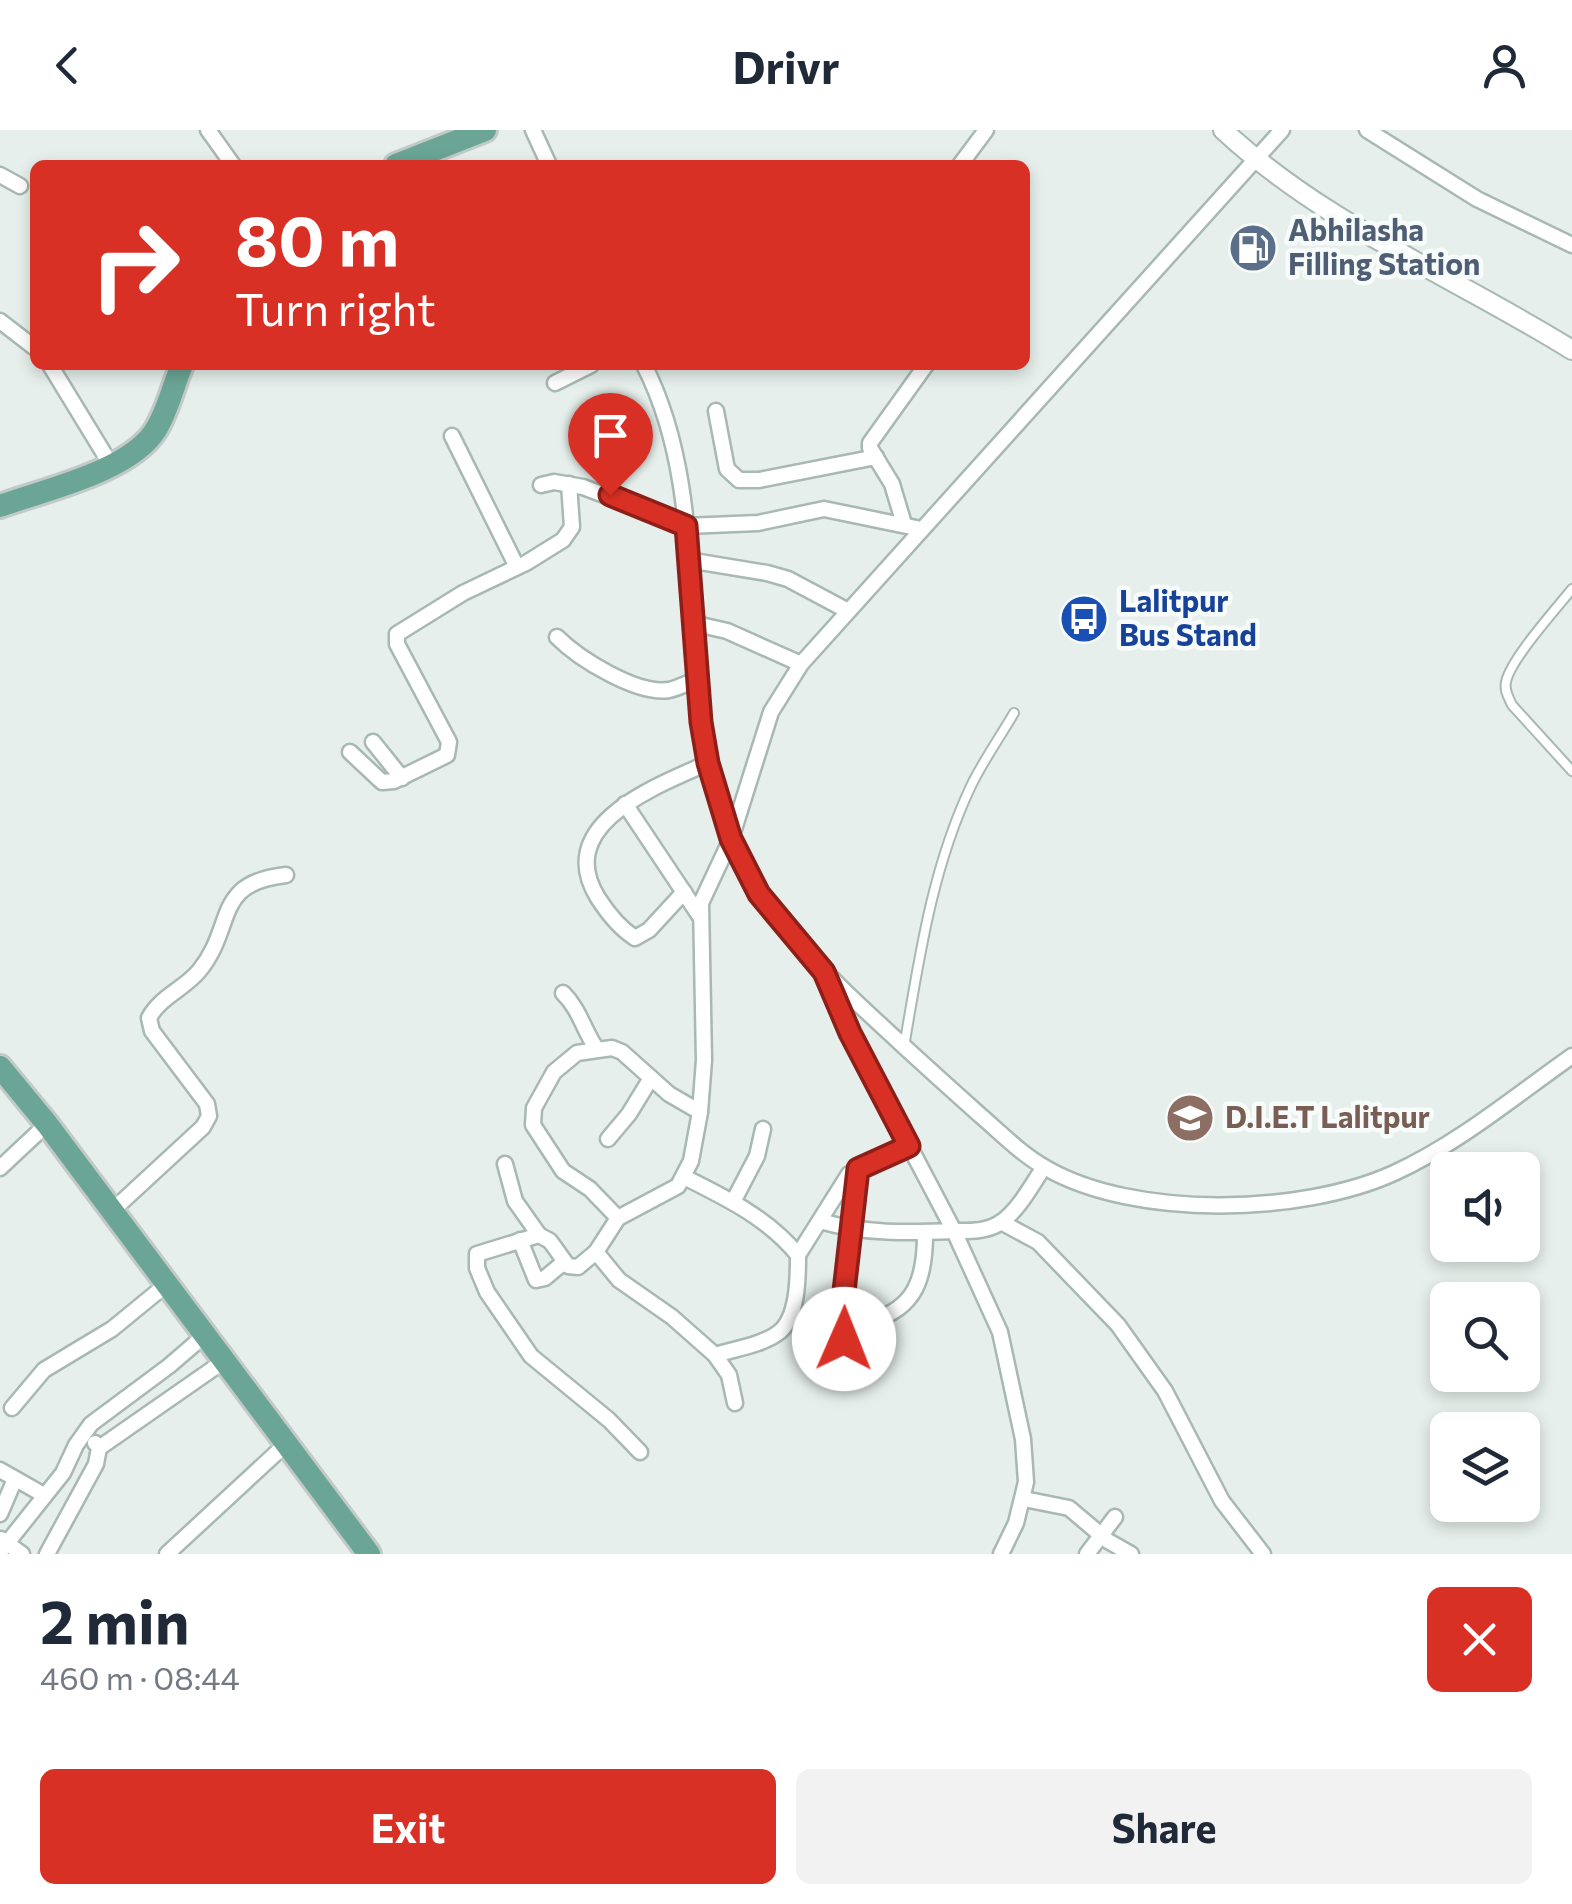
<!DOCTYPE html>
<html lang="en">
<head>
<meta charset="utf-8">
<style>
  body { margin:0; font-family:Commissioner,sans-serif; background:#f2f2f3; color:#1f2937; height:100vh; display:flex; flex-direction:column; font-size:38px; white-space:nowrap }
  * { box-sizing:border-box; margin:0 }
  p { font-size:32px; color:#747a83 }
  .icon { flex:none; width:55px; height:55px; fill:none; stroke:currentColor; stroke-width:2; stroke-linecap:round; stroke-linejoin:round }
  .map { position:relative; height:1424px; overflow:hidden }
  .drawer { display:flex; flex-direction:column; background:#fff; flex:1 }
  .drawer>* { flex:none }
  .banner { position:absolute; left:30px; top:30px; width:1000px; height:210px; border-radius:15px; box-shadow:0 5px 15px #0003; background:#d93025; color:#fff; overflow:hidden }
  .controls { position:absolute; left:1430px; top:1022px; display:grid; gap:20px }
  .controls a { display:grid; place-items:center; width:110px; height:110px; border-radius:15px; background:#fff; box-shadow:0 5px 15px #0003; font-size:50px }
  .pin { position:absolute; display:grid; place-items:center; width:85px; height:85px; color:#fff; margin:-102px -42px; border-radius:50% 50% 50% 0; rotate:-45deg; box-shadow:0 0 10px #0007 }
  .pin .icon { rotate:45deg }
  .me { position:absolute; width:110px; margin:-55px; rotate:1deg; stroke-linejoin:round; filter:drop-shadow(0 0 8px #0008) }
  .turn { display:flex; align-items:center; gap:35px; height:210px; padding:0 40px; font-size:45px }
  .turn .icon { width:130px; height:130px; stroke-width:2.5 }
  .turn b { display:block; font-size:70px; line-height:85px }
  .round { display:grid; place-items:center; flex:none; width:105px; height:105px; border-radius:15px; background:#f2f2f3 }
  .head { display:flex; align-items:center; justify-content:space-between; height:170px; padding:0 40px }
  h1 { font-size:60px; font-weight:700; line-height:75px }
  .cta { display:flex; gap:20px; margin-top:auto; padding:20px 40px }
  .cta a { flex:1; height:115px; border-radius:15px; background:#d93025; color:#fff; font-size:40px; font-weight:700; line-height:115px; text-align:center }
  .cta a+a { background:#f2f2f3; color:#1f2937 }
  header { display:flex; justify-content:space-between; align-items:center; height:130px; padding:0 40px; background:#fff; font-size:45px; font-weight:700 }
  .map>svg:first-child { display:block }
  .lines { fill:none; stroke-linecap:round; stroke-linejoin:round }
  .service-casing { stroke:#a8b8b2; stroke-width:12 }
  .minor-casing { stroke:#a8b8b2; stroke-width:19 }
  .tertiary-casing { stroke:#a8b8b2; stroke-width:22 }
  .primary-casing { stroke:#c2cac8; stroke-width:28 }
  .service { stroke:#fff; stroke-width:8 }
  .minor { stroke:#fff; stroke-width:14 }
  .tertiary { stroke:#fff; stroke-width:18 }
  .primary { stroke:#6aa596; stroke-width:22 }
  .route-casing { stroke:#8d1f18; stroke-width:25 }
  .route { stroke:#d93025; stroke-width:18 }
  .labels { text-anchor:middle; stroke-width:9; stroke-linejoin:round; paint-order:stroke }
  .service-label { font-size:30px; font-weight:bold; fill:#4e5e75; stroke:#f7fbf9; text-anchor:start }
  .transit-label { font-size:30px; font-weight:bold; fill:#164399; stroke:#f7fbf9; text-anchor:start }
  .education-label { font-size:30px; font-weight:bold; fill:#785e54; stroke:#f7fbf9; text-anchor:start }
</style>
</head>
<body>
<header><svg class="icon" aria-label="back" viewBox="0 0 24 24"><path d="M15 5l-7 7 7 7"/></svg>Drivr<svg class="icon" aria-label="person" viewBox="0 0 24 24"><circle cx="12" cy="8" r="4"/><path d="M4 21q1-7 8-7t8 7"/></svg></header>
<div class="map">
<svg width="1572" height="1424" viewBox="0 0 1572 1424">
  <rect width="100%" height="100%" fill="#e6efeb"/>
  <g class="lines">
    <g class="service-casing">
      <g id="service">
        <path d="M1572,459C1556,479 1510,530 1506,552C1504,561 1509,568 1512,575L1572,641"/>
        <path d="M904,917C919,829 932,738 971,656C983,631 1000,607 1014,583"/>
      </g>
    </g>
    <g class="minor-casing">
      <g id="minor">
        <polyline points="208,0 233,35"/>
        <polyline points="533,0 549,35"/>
        <polyline points="1367,0 1477,69 1572,115"/>
        <polyline points="960,35 986,0"/>
        <polyline points="0,45 20,56"/>
        <polyline points="0,191 35,218"/>
        <polyline points="50,235 111,335"/>
        <path d="M644,235C713,370 674,534 719,676C751,776 821,840 896,909C924,935 952,960 981,986C1002,1004 1021,1024 1046,1038C1134,1089 1302,1085 1394,1043C1458,1014 1515,966 1572,926"/>
        <polyline points="555,253 591,235"/>
        <polyline points="716,281 727,339 739,350 759,350 876,327"/>
        <polyline points="452,306 517,437"/>
        <polyline points="541,355 554,352 583,357 686,396 758,393 824,379 921,399"/>
        <polyline points="904,394 892,354 870,318 870,313 926,235"/>
        <polyline points="688,430 767,443 788,449 848,481"/>
        <polyline points="692,493 727,501 801,534"/>
        <path d="M557,507C579,529 637,565 669,560C679,558 689,552 698,549"/>
        <polyline points="373,612 402,648"/>
        <polyline points="350,622 382,652 394,651 447,625 449,612 397,514 397,504 463,463 526,433 563,410 572,397 569,354"/>
        <polyline points="625,674 699,785"/>
        <path d="M684,762L649,800L635,808C621,799 607,782 598,768C552,694 657,656 708,633"/>
        <polyline points="826,848 850,903 954,1101 1000,1202 1023,1309 1026,1352 1016,1393 1001,1424"/>
        <path d="M563,863C580,880 583,899 596,918"/>
        <polyline points="608,1009 629,984 651,948"/>
        <polyline points="505,1034 515,1071 539,1105"/>
        <polyline points="0,1038 47,994"/>
        <path d="M684,1047C726,1068 768,1088 798,1125C798,1148 798,1189 778,1203C762,1215 734,1219 715,1225"/>
        <polyline points="733,1072 757,1026 763,999"/>
        <path d="M112,1081L203,997L209,986L207,974L152,901L149,888C160,867 184,859 199,841C236,796 212,753 286,745"/>
        <polyline points="618,1088 590,1059 563,1041 533,995 534,978 554,942 577,923 612,918 622,922 669,964 700,982"/>
        <path d="M820,1091C865,1104 907,1103 954,1101C970,1101 985,1102 1000,1093C1019,1080 1031,1056 1044,1037"/>
        <polyline points="1001,1092 1038,1112 1118,1195 1165,1261 1222,1371 1263,1424"/>
        <polyline points="520,1110 536,1150 545,1148 564,1132"/>
        <polyline points="596,1122 619,1150 672,1187 715,1225 729,1245 735,1273"/>
        <polyline points="798,1125 849,1044 909,1016"/>
        <path d="M870,1191C917,1179 925,1146 925,1104"/>
        <polyline points="848,1248 843,1170 858,1058 858,1039"/>
        <polyline points="12,1278 44,1240 112,1199 167,1154"/>
        <polyline points="99,1318 224,1231"/>
        <polyline points="640,1322 609,1290 531,1226 487,1162 477,1138 477,1124 539,1105 550,1111 568,1136 578,1137 596,1122 618,1088 678,1056 691,1031 700,982 704,930 701,773 731,709 771,582 801,534 1282,0"/>
        <polyline points="0,1340 44,1365"/>
        <polyline points="1024,1369 1069,1378 1108,1411 1131,1424"/>
        <polyline points="0,1384 15,1349"/>
        <polyline points="1,1409 22,1424"/>
        <polyline points="0,1422 63,1343 76,1315 91,1294 169,1236 205,1205"/>
        <polyline points="47,1424 96,1334 99,1318 95,1313"/>
        <polyline points="167,1424 286,1314"/>
        <polyline points="1087,1424 1115,1387"/>
      </g>
    </g>
    <g class="tertiary-casing">
      <path id="tertiary" d="M1223,0C1325,95 1455,147 1572,220"/>
    </g>
    <g class="primary-casing">
      <g id="primary">
        <polyline points="396,35 485,0"/>
        <path d="M0,376C44,360 128,342 155,301C167,283 173,256 182,235"/>
        <polyline points="0,937 47,994 369,1424"/>
      </g>
    </g>
    <use href="#service" class="service"/>
    <use href="#minor" class="minor"/>
    <use href="#tertiary" class="tertiary"/>
    <use href="#primary" class="primary"/>
  </g>
  <g class="lines">
    <g class="route-casing">
      <polyline id="route" points="610,365 686,396 701,592 708,633 731,709 759,764 824,842 850,903 909,1016 858,1039 843,1170 844,1209"/>
    </g>
    <use href="#route" class="route"/>
  </g>
  <defs>
    <g id="fuel-disc" transform="scale(2.5)"><circle r="9.5" fill="#5c6f8a" stroke="#f7fbf9"/><path d="M-5.5-6h7V0h2V4h1.3V-2.5L3-4.5l.8-.8L6-3V5H2.5V1h-1V6h-7ZM-4.2-4.7v3.2H.2V-4.7Z" fill="#fff"/></g>
    <g id="bus-disc" transform="scale(2.5)"><circle r="9.5" fill="#1a4fb4" stroke="#f7fbf9"/><path d="M-5-6H5V4H4V6H2V4H-2V6H-4V4H-5ZM-3.5-4V0h7V-4ZM-3.5 1.2v1.5H-2V1.2ZM2 1.2v1.5H3.5V1.2Z" fill="#fff"/></g>
    <g id="university-disc" transform="scale(2.5)"><circle r="9.5" fill="#8d6e63" stroke="#f7fbf9"/><path d="M0-5L7-2L0 1L-7-2ZM-4 1L0 2.5L4 1V4Q0 6-4 4Z" fill="#fff"/></g>
  </defs>
  <g fill-rule="evenodd">
    <use href="#fuel-disc" x="1253" y="118"/>
    <use href="#bus-disc" x="1084" y="489"/>
    <use href="#university-disc" x="1190" y="988"/>
  </g>
  <g class="labels">
    <g class="service-label">
      <text x="1288" y="111">Abhilasha<tspan x="1288" dy="34">Filling Station</tspan></text>
    </g>
    <g class="transit-label">
      <text x="1119" y="482">Lalitpur<tspan x="1119" dy="34">Bus Stand</tspan></text>
    </g>
    <g class="education-label">
      <text x="1225" y="998">D.I.E.T Lalitpur</text>
    </g>
  </g>
</svg>
<div class="controls">
<a><svg class="icon" aria-label="sound" viewBox="0 0 24 24"><path d="M4 9h4l5-4v14l-5-4H4zM17 9q2 3 0 6"/></svg></a>
<a><svg class="icon" aria-label="search" viewBox="0 0 24 24"><circle cx="10" cy="10" r="6"/><path d="M15 15l6 6"/></svg></a>
<a><svg class="icon" aria-label="layers" viewBox="0 0 24 24"><path d="M12 4l9 5-9 5-9-5zM3 14l9 5 9-5"/></svg></a>
</div>
<div class="pin" style="left:610px;top:365px;background:#d93025"><svg class="icon" aria-label="arrive" viewBox="0 0 24 24"><path d="M6 21V4h12l-3 4 3 4H6"/></svg></div>
<svg class="me" style="left:844px;top:1209px" viewBox="-20 -20 40 40"><circle r="19" fill="#fff"/><path d="M0-13L10 11 0 6-10 11z" fill="#d93025"/></svg>
<div class="banner">
<div class="turn"><svg class="icon" aria-label="right" viewBox="0 0 24 24"><path d="M7 20v-9h11M14 6l5 5-5 5"/></svg><div><b>80 m</b>Turn right</div></div>
</div>
</div>
<section class="drawer">
<div class="head"><div><h1>2 min</h1><p>460 m · 08:44</p></div><a class="round" style="background:#d93025;color:#fff"><svg class="icon" aria-label="close" viewBox="0 0 24 24"><path d="M6 6l12 12M18 6L6 18"/></svg></a></div>
<div class="cta"><a>Exit</a><a>Share</a></div>
</section>
</body>
</html>
